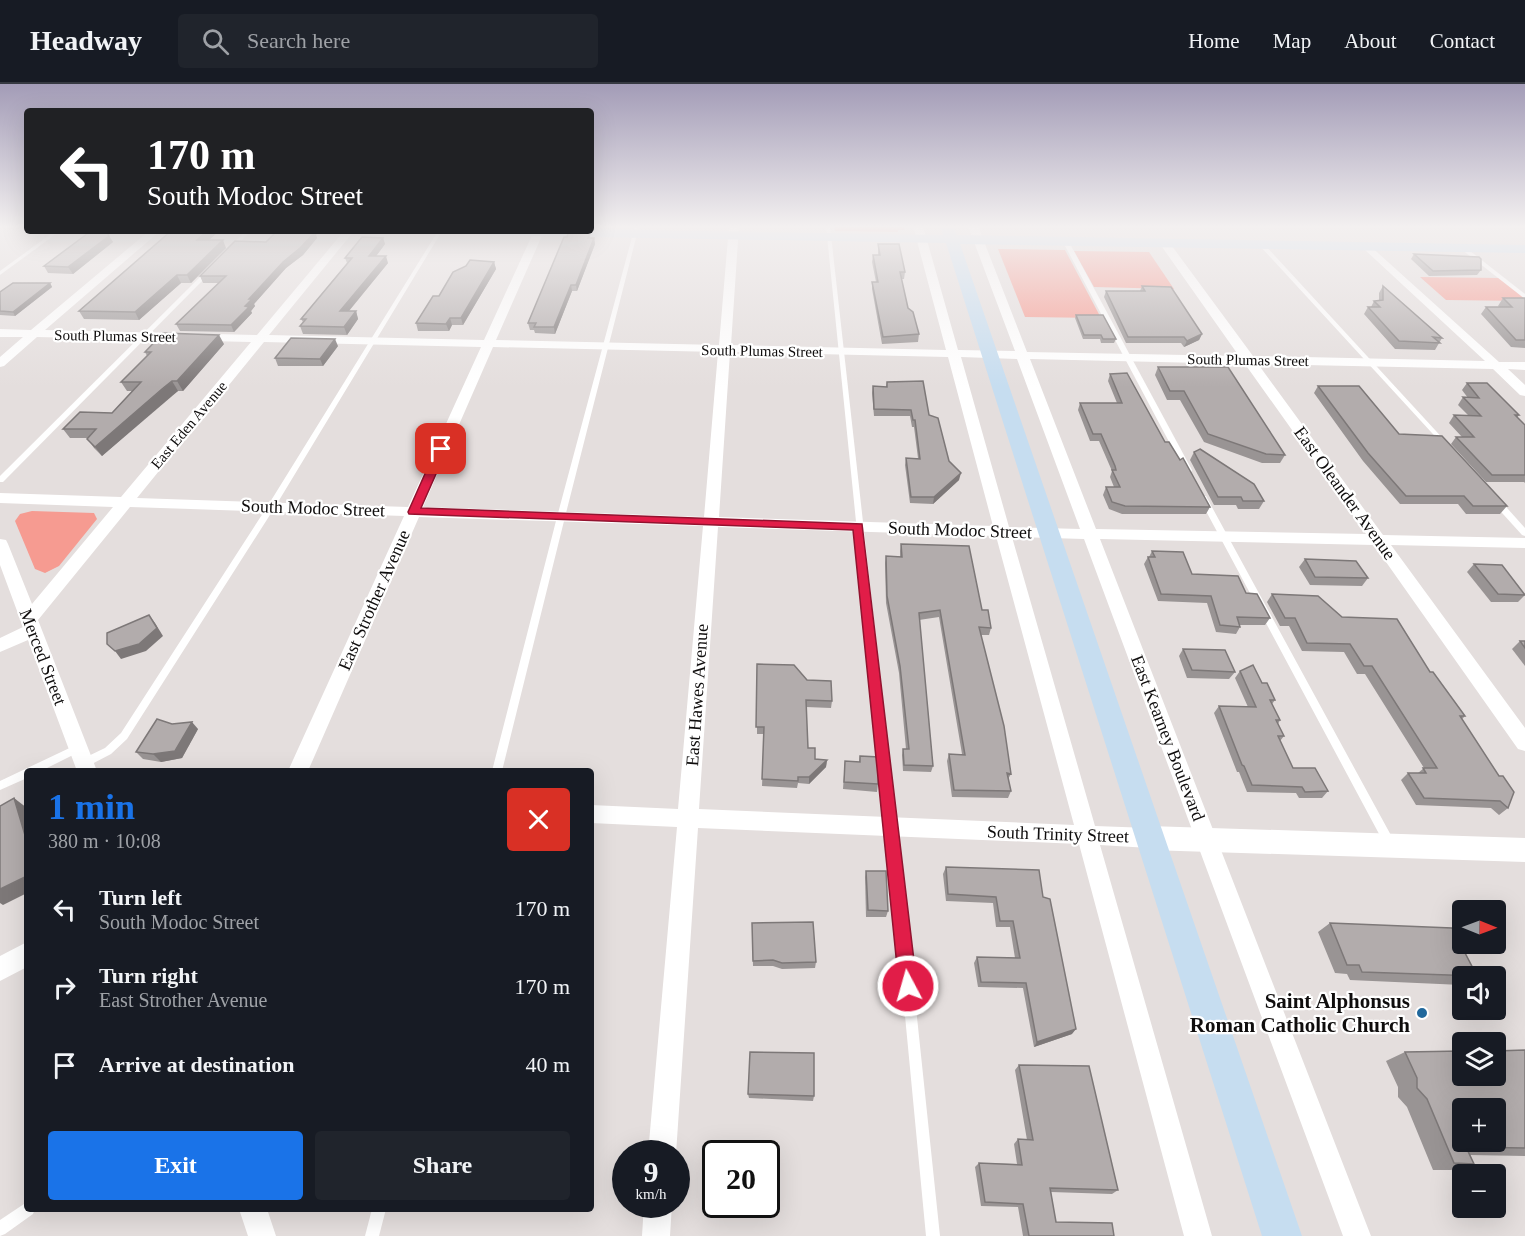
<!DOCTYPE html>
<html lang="en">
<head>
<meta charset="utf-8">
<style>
  body { margin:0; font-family:"Times New Roman",serif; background:#20242c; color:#f1f3f6; height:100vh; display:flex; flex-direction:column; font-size:22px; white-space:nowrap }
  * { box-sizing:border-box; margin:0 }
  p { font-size:20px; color:#9ea1a6 }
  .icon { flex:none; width:33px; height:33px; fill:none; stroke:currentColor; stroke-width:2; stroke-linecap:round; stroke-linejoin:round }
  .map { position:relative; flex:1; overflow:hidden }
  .sheet { position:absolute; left:24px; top:684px; width:570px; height:444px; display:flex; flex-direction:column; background:#171b24; border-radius:6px; box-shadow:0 6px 24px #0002 }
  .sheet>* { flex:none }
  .top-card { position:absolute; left:24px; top:24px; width:570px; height:126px; border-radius:6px; box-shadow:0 6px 24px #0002; background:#202124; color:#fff; overflow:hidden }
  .needle { width:39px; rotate:91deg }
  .fabs { position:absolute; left:1452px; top:816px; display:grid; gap:12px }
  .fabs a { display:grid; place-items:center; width:54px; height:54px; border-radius:6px; background:#171b24; box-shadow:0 6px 24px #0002; font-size:30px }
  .speed { position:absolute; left:612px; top:1056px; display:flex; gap:12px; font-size:30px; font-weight:700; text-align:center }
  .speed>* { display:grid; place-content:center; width:78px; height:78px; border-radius:50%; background:#171b24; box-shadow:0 6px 24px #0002; line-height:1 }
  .speed small { font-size:15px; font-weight:400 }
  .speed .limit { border:3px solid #111; border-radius:9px; background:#fff; color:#111 }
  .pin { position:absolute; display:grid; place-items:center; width:51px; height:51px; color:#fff; margin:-26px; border-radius:12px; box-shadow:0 3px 9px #0006 }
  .me { position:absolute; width:66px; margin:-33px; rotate:354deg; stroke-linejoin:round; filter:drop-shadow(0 0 4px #0008) }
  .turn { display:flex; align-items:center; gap:21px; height:126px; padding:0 24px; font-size:27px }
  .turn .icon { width:78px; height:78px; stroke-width:2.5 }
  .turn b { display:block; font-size:42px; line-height:51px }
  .round { display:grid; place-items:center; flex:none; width:63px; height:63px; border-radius:6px; background:#20242c }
  .summary { display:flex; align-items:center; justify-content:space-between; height:102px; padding:0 24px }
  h1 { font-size:36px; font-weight:700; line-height:45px; color:#1a73e8 }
  .button { display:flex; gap:12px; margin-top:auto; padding:12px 24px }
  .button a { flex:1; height:69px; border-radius:6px; background:#1a73e8; color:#fff; font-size:24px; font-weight:700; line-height:69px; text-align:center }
  .button a+a { background:#20242c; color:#f1f3f6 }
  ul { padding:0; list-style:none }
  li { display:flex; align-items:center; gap:18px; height:78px; padding:0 24px }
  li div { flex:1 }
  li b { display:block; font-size:22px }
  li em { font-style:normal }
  header { display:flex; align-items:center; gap:36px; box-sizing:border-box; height:84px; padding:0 30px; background:#171b24; border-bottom:2px solid #363941 }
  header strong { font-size:28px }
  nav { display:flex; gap:33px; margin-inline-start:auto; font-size:21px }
  .search { width:420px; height:54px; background:#20242c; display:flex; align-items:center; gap:15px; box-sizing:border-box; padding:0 21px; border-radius:6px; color:#9ea1a6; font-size:22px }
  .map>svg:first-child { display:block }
  .green { fill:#f69b91 }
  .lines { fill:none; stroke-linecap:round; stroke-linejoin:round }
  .service { fill:#fff; fill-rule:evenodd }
  .minor { fill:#fff; fill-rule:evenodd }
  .tertiary { fill:#fff; fill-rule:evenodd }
  .secondary { fill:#c6ddf0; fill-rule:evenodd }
  .wall { fill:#999494 }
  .shaded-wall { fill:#7d7878 }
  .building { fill:#b2acac; stroke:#7d7878; stroke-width:1.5; fill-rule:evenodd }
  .route { fill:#e11d48; stroke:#92132f; stroke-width:1.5 }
  .poi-dot { fill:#21689c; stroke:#fff; stroke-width:2 }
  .labels { text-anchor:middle; stroke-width:4.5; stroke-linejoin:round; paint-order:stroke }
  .far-street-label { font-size:15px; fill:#0f0d0d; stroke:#fff }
  .street-label { font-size:18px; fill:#0f0d0d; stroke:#fff }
  .near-poi-label { font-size:21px; font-weight:bold; fill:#0f0d0d; stroke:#fff; text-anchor:end }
</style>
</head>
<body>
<header>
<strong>Headway</strong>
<div class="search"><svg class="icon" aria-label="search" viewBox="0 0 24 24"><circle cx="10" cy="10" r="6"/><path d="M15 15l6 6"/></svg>Search here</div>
<nav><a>Home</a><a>Map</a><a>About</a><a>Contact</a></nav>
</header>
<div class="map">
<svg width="1525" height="1152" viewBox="0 0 1525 1152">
  <rect width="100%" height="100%" fill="#e4dedd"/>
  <g class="green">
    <polygon points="834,142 904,142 905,146 898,146 898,148 835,147"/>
    <polygon points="998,165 1065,166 1101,234 1025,233"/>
    <polygon points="1074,167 1149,168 1174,205 1094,203"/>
    <polygon points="1420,193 1500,194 1525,214 1525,217 1446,216"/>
    <polygon points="32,427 94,429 97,435 59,482 45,489 35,485 15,437 20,430"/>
  </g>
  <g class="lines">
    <g class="service">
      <polygon points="635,142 639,142 565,433 502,687 492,687 557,433"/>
      <polygon points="826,142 830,142 897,743 940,1152 926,1152 887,743"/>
      <polygon points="55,147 60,147 0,191 0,187"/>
      <polygon points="246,147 251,147 233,165 229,165 229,163"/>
      <polygon points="438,147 442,147 275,423 127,655 111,670 88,682 84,683 80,682 79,679 80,676 105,664 121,649 267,423"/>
      <polygon points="1066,156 1069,158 1192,386 1191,388 1188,388 1184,386 1063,158"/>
      <polygon points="1260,160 1264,160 1447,359 1447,361 1443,361 1260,162"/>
      <polygon points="1461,163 1465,163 1525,210 1525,215 1461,165"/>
      <polygon points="207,186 212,187 3,398 0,398 0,392"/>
      <polygon points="1200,412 1206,412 1207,414 1393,755 1394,758 1393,761 1389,763 1385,761 1199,414"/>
      <polygon points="1493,415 1499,415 1525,444 1525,452 1522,451 1493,419"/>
      <polygon points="78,660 81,661 83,664 81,667 41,687 27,687 27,694 0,706 0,697"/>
      <polygon points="27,1118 27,1125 35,1125 33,1130 5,1150 0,1152 0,1136"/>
      <polygon points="372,1125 386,1125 379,1152 365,1152"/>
    </g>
    <g class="minor">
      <path d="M729,142H739L731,261L946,266L913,142H923L958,266L1015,267L968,142H978L1027,268L1239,272L1160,160L1165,157L1169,158L1253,272L1485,277L1364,165L1363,163L1368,160L1499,278H1525V286L1508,285L1525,301V312L1520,311L1493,285L1258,280L1383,451L1525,454V464L1391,461L1525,644V667L1518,665L1374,461L1100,455L1371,1152H1343L1084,455L1012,453L1095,742L1149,744L1157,747L1160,754L1157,761L1149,764L1100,761L1212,1152H1184L1079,760L698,744L676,1070H648L677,743L591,739V721L678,725L703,442L419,433L308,687H288L404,432L130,423L38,536L97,687H77L28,556L0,568V554L23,543L0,481V455L6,456L8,460L32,520L113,423L0,419V409L121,413L251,258L37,253L4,282L0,283V273L23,253H0V245L31,246L149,147H160L45,246L257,251L344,147H354L269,251L484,256L534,147H544L496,256L719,261ZM264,258L481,263L408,423L137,414ZM493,263L718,268L704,433L423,423ZM730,268L948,273L993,442L719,433ZM961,273L1017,275L1080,445L1009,443ZM1030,275L1245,280L1366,450L1096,445ZM718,443L996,452L1074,741L699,725Z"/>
      <polygon points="27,858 27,883 0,897 0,872"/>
      <polygon points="644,1120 672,1120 670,1152 642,1152"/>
      <polygon points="239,1125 267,1125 276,1152 248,1152"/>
    </g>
    <polygon class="tertiary" points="1149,742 1525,754 1525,778 1149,766 1140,762 1136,754 1140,746"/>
    <polygon class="secondary" points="940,142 954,142 957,151 1525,161 1525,169 960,160 1302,1152 1262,1152 946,159 480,151 473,147 591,147 591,145 943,151"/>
  </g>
  <g class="wall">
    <polygon points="171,147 219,147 209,156 226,164 191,199 181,199 139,236 84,235 79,227"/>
    <polygon points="590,149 590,154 594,154 595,160 577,207 572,207 555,250 535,249 534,246 530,246 528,239 567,153"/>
    <polygon points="316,151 317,154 303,171 286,184 254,220 255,222 251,227 252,229 234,248 180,247 176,240 219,199 203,199 200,192 266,158"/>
    <polygon points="109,152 113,158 73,190 48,189 44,182"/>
    <polygon points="383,154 385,160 376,172 388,179 349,227 356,227 358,235 347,251 303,250 300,242 303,238 301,235 347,179 345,174"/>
    <polygon points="878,160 905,188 904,195 901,195 908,224 919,250 918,258 882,260 872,205 872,198 876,198 872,178 873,171 878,171"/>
    <polygon points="1414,170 1481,186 1477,191 1429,192 1411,175"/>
    <polygon points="494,178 496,185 463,241 452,241 449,247 418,247 416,239 439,212"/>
    <polygon points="50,199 52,203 15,232 0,231 0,208"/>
    <polygon points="1142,202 1202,250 1199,256 1184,263 1181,259 1126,259 1104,213 1106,207 1140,207"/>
    <polygon points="1383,202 1442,254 1435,266 1395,265 1364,230 1368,223 1371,223 1374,217 1379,217 1379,209"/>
    <polygon points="1503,214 1525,214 1525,264 1511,263 1481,230 1486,223 1499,223 1498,222"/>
    <polygon points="1076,231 1116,255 1114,259 1101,259 1100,255 1083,255 1075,234"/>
    <polygon points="224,260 183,307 178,307 168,314 102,372 94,364 87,354 70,354 63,345 112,329 132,307 127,307 121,298 147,272 145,268"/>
    <polygon points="338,262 323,282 278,282 275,274"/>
    <polygon points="1158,283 1285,371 1280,379 1262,379 1204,358 1180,316 1167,316 1155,291"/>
    <polygon points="1110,290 1165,358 1210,423 1206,430 1122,430 1109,425 1103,411 1106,403 1114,403 1110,393 1112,387 1099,357 1090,357 1078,326 1080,319 1117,319 1108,297"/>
    <polygon points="887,298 929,331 949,377 959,396 933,420 910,419 905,381 906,374 918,374 914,343 912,343 910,332 874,332 872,309 873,302 886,303"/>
    <polygon points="1467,299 1519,331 1517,334 1525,341 1525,399 1524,398 1486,398 1451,360 1456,353 1462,353 1449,339 1454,331 1469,332 1458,321 1463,313 1468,314 1462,306"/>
    <polygon points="1318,302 1399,350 1507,422 1500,430 1466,430 1458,420 1400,420 1363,377 1314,309"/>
    <polygon points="1194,368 1264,417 1259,425 1238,425 1236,421 1214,421 1190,376"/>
    <polygon points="901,460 982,526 991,544 989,551 981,551 1011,690 1008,695 1011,707 1008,714 952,713 947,677 949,670 962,670 939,533 919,536 933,682 931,688 903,687 902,671 903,665 906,665 899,589 886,519 885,479 886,472 900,473 900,467"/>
    <polygon points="1152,467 1192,490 1246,509 1270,534 1265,541 1239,541 1240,543 1236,550 1216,548 1207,519 1158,517 1144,480 1148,473 1149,473"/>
    <polygon points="1305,475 1368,494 1362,502 1310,501 1299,483"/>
    <polygon points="1474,480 1525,510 1525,511 1518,518 1491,518 1467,488"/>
    <polygon points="1272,510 1342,533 1430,588 1465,632 1462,635 1508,724 1499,731 1491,724 1416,721 1401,696 1408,689 1418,689 1424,684 1365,590 1357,590 1344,568 1302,567 1289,542 1280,542 1267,518"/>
    <polygon points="1520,557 1525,557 1525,582 1512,565"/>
    <polygon points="1183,565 1235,588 1229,595 1187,594 1179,572"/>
    <polygon points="757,580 807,596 832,617 831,624 806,623 808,664 815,675 827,676 826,683 809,700 798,699 797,704 762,702 764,650 757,650"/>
    <polygon points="1240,587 1262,599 1275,616 1272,620 1280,636 1278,640 1284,652 1280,657 1293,684 1328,707 1322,714 1299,714 1296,709 1247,708 1239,688 1237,688 1214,629 1219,622 1248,623 1235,594"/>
    <polygon points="172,640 198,645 182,674 161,678 143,675 136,668"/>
    <polygon points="860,672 878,700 877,708 843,705 845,677 859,678"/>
    <polygon points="946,783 1043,813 1072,950 1034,963 1023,904 978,903 974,879 977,873 1015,874 1010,843 996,843 993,819 946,817 943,790"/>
    <polygon points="866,787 888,827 886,833 866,833 865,793"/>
    <polygon points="752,839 816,878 815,884 782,885 773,882 753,882"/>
    <polygon points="1330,839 1477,892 1462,892 1462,901 1350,896 1347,890 1335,889 1318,848"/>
    <polygon points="1525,966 1525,1072 1470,1071 1474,1080 1451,1086 1433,1086 1407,1023 1398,1013 1398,1003 1386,977 1405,968"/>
    <polygon points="1019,981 1118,1106 1112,1110 1051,1108 1056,1138 1114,1152 1023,1152 1018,1123 981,1122 975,1083 979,1079 1017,1080 1014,1060 1018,1055 1027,1056 1015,986"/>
    <polygon points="748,1010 814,1012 813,1017 749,1014"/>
  </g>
  <g class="shaded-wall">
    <polygon points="207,147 219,147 201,163 197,156"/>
    <polygon points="312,147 320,147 316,151 317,154 303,171 286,184 254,220 255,222 251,227 252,229 234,248 231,241 249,215"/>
    <polygon points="109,152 113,158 73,190 68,183"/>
    <polygon points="383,154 385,160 371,179 369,172"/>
    <polygon points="594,154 595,160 577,207 576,201"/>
    <polygon points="223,156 226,164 191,199 187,191"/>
    <polygon points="386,172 388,179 343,234 340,227"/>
    <polygon points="494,178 496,185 463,241 461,234"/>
    <polygon points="177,191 181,199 139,236 135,228"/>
    <polygon points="50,199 52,203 15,232 13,228"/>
    <polygon points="571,201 572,207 555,250 554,243"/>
    <polygon points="356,227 358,235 347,251 344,243"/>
    <polygon points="450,234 452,241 449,247 446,240"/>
    <polygon points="1202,250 1199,256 1184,263 1187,257"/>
    <polygon points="219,251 224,260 183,307 177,297"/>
    <polygon points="335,255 338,262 323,282 320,275"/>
    <polygon points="172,297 178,307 102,372 95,363"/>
    <polygon points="961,389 959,396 933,420 934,413"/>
    <polygon points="149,531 155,539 163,552 146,567 121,575 115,567"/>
    <polygon points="192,638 198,645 182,674 161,678 153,670"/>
    <polygon points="827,676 826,683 809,700 809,693"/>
    <polygon points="14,714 27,724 27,758"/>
    <polygon points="27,792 27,809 3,821 0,819 0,805"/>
    <polygon points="1076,945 1072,950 1034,963 1037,958"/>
  </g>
  <g class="building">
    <polygon points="91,147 106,147 109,152 68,183 44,182"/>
    <polygon points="171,147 207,147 197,156 223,156 187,191 177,191 135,228 79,227"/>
    <polygon points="277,147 315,148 300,164 283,178 249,215 252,215 245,222 249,223 231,241 176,240 226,192 200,192 235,157 266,158"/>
    <polygon points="568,149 590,149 588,154 594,154 576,201 571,201 554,243 534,243 536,239 528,239 564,153 567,153"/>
    <polygon points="362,153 383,154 369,172 386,172 340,227 356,227 344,243 300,242 306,235 301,235 352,174 345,174"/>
    <polygon points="878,160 899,160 905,188 900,188 908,224 913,228 919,250 883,253 872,198 878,198 873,171 880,171"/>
    <polygon points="1414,170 1479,173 1481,175 1481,186 1433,187"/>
    <polygon points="470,176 494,178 461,234 450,234 446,240 416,239 433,212 439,212 453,188 466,182"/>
    <polygon points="13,199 50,199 13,228 0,227 0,208"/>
    <polygon points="1142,202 1171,203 1202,250 1187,257 1184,253 1128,253 1106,207 1145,207"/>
    <polygon points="1383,202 1442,254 1433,253 1440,259 1399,257 1368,223 1380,223 1374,217 1383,216"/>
    <polygon points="1503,214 1525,214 1525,256 1516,256 1486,223 1512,223"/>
    <polygon points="1076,231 1103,231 1116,255 1103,255 1101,251 1084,251"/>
    <polygon points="163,249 219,251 177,297 172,297 162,305 95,363 87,355 96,345 63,345 80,328 112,329 141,298 121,298 151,268 145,268"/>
    <polygon points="291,254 335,255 320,275 275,274"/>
    <polygon points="1158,283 1228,283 1285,371 1266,370 1208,350 1184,307 1170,307"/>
    <polygon points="1127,289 1165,358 1169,358 1180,376 1183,374 1210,423 1125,422 1112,418 1106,403 1120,403 1112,386 1116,386 1115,382 1101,350 1093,350 1080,319 1122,319 1110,290"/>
    <polygon points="923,297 929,331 938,334 949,377 961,389 934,413 911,413 906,374 920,375 915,336 913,336 911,326 874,325 873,302 887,303 887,298"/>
    <polygon points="1467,299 1487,299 1519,331 1515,331 1525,341 1525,391 1492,391 1456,353 1474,353 1454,331 1481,332 1463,313 1479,314"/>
    <polygon points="1318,302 1359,302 1399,350 1442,352 1507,422 1473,422 1464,412 1406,412 1368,369"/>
    <polygon points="1200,365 1254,400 1264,417 1243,417 1241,413 1218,413 1194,368"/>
    <polygon points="901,460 969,462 982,526 988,526 991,544 979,543 1004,642 1011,690 1007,689 1011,707 954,706 949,670 965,671 940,526 919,529 933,682 904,681 903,665 909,665 900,582 887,512 886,472 902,473"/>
    <polygon points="1152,467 1183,468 1192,490 1238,492 1246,509 1257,510 1270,534 1237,533 1240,543 1220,541 1211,512 1161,510 1148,473 1155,473"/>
    <polygon points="1305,475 1356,477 1368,494 1315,493"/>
    <polygon points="1474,480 1502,481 1525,511 1498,510"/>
    <polygon points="1272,510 1318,512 1342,533 1397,535 1430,588 1433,588 1465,632 1460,632 1499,692 1503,692 1514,708 1508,724 1500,717 1424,714 1408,689 1426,689 1423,684 1437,684 1372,582 1364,582 1350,560 1307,559 1295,534 1285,534"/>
    <polygon points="149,531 157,544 139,560 115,567 107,560 107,549"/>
    <polygon points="1520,557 1525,557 1525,564"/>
    <polygon points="1183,565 1225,566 1235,588 1192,586"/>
    <polygon points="757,580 794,581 807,596 831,597 832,617 806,616 808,664 815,664 815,675 827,676 809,693 798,693 798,697 762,695 764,643 756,643"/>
    <polygon points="1253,581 1262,599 1267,599 1275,616 1270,616 1280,636 1276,636 1284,652 1278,652 1293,684 1315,684 1328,707 1305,708 1302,703 1252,701 1244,682 1242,681 1219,622 1256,623 1240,587"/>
    <polygon points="157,635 172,640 192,638 175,667 153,670 136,668"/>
    <polygon points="860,672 879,673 878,700 844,698 845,677 860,678"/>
    <polygon points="14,714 27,758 27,792 0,805 0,722"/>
    <polygon points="946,783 1039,786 1043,813 1050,815 1076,945 1037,958 1026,899 981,898 977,873 1020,874 1013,837 1000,837 996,813 948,810"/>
    <polygon points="866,787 886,787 888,827 868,826"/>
    <polygon points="813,838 816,878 782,879 773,876 753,877 752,839"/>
    <polygon points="1330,839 1452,844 1477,892 1362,888 1359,881 1347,881"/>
    <path d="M1525,966V1064L1466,1063L1474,1080L1454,1079L1427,1015L1417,1004V994L1405,968L1462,967V992H1496V967ZM1462,1024H1496V1058H1462Z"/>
    <polygon points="750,968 814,969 814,1012 748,1010"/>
    <polygon points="1019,981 1089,982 1118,1106 1050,1104 1056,1138 1112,1139 1114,1152 1029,1152 1023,1120 985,1118 979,1079 1022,1081 1018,1055 1033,1056"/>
  </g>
  <linearGradient id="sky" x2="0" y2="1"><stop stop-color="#a39cb7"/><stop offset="0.47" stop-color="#f3f0f0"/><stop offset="1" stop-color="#f3f0f0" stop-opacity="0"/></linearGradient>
  <rect width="1525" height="303" fill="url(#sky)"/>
  <polygon class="route" points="441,362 447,365 421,424 862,440 917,902 915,909 908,911 902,909 899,902 853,446 409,430 408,428 436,365"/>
  <circle class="poi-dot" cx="1422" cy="929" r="6"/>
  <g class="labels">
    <g class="far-street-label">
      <text transform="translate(115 252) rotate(1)" y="5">South Plumas Street</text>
      <text transform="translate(762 267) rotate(1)" y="5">South Plumas Street</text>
      <text transform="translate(1248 276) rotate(1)" y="5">South Plumas Street</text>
      <text transform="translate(189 341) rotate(-50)" y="5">East Eden Avenue</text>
    </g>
    <g class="street-label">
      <text transform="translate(1345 409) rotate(54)" y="6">East Oleander Avenue</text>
      <text transform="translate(313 424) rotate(2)" y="6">South Modoc Street</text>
      <text transform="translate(960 446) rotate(2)" y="6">South Modoc Street</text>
      <text transform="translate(374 516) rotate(-66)" y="6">East Strother Avenue</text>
      <text transform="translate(43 573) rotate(69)" y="6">Merced Street</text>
      <text transform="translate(697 611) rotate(-86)" y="6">East Hawes Avenue</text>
      <text transform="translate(1168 654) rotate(69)" y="6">East Kearney Boulevard</text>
      <text transform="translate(1058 750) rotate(2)" y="6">South Trinity Street</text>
    </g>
    <g class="near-poi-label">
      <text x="1410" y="924">Saint Alphonsus<tspan x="1410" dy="24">Roman Catholic Church</tspan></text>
    </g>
  </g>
</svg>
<div class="fabs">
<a><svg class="needle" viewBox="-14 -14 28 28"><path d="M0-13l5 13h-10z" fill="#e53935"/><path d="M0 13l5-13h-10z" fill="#9ea1a6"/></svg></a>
<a><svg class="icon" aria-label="sound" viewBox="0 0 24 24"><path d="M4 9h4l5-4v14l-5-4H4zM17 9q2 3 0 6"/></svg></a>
<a><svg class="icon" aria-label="layers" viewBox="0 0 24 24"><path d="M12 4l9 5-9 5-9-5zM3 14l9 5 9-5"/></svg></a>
<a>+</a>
<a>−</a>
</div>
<div class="speed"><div>9<small>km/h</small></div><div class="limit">20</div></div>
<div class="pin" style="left:441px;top:365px;background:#d93025"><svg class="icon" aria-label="arrive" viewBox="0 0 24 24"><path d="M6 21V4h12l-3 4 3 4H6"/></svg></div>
<svg class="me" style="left:908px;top:902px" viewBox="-20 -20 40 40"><circle r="17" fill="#e11d48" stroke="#fff" stroke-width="3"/><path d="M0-11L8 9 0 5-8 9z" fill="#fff"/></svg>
<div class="top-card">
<div class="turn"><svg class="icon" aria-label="left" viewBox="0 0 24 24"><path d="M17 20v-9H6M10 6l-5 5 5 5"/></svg><div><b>170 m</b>South Modoc Street</div></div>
</div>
<section class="sheet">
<div class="summary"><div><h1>1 min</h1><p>380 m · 10:08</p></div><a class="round" style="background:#d93025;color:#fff"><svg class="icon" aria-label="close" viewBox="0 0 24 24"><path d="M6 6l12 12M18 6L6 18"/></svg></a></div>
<ul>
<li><svg class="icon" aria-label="left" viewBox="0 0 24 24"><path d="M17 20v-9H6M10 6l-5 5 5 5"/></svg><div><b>Turn left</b><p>South Modoc Street</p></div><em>170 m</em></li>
<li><svg class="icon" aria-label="right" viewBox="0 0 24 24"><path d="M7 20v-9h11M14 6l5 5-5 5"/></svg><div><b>Turn right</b><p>East Strother Avenue</p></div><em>170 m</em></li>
<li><svg class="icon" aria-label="arrive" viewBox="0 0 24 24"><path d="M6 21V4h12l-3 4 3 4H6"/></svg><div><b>Arrive at destination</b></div><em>40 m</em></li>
</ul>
<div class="button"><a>Exit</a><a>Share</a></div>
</section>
</div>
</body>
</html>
